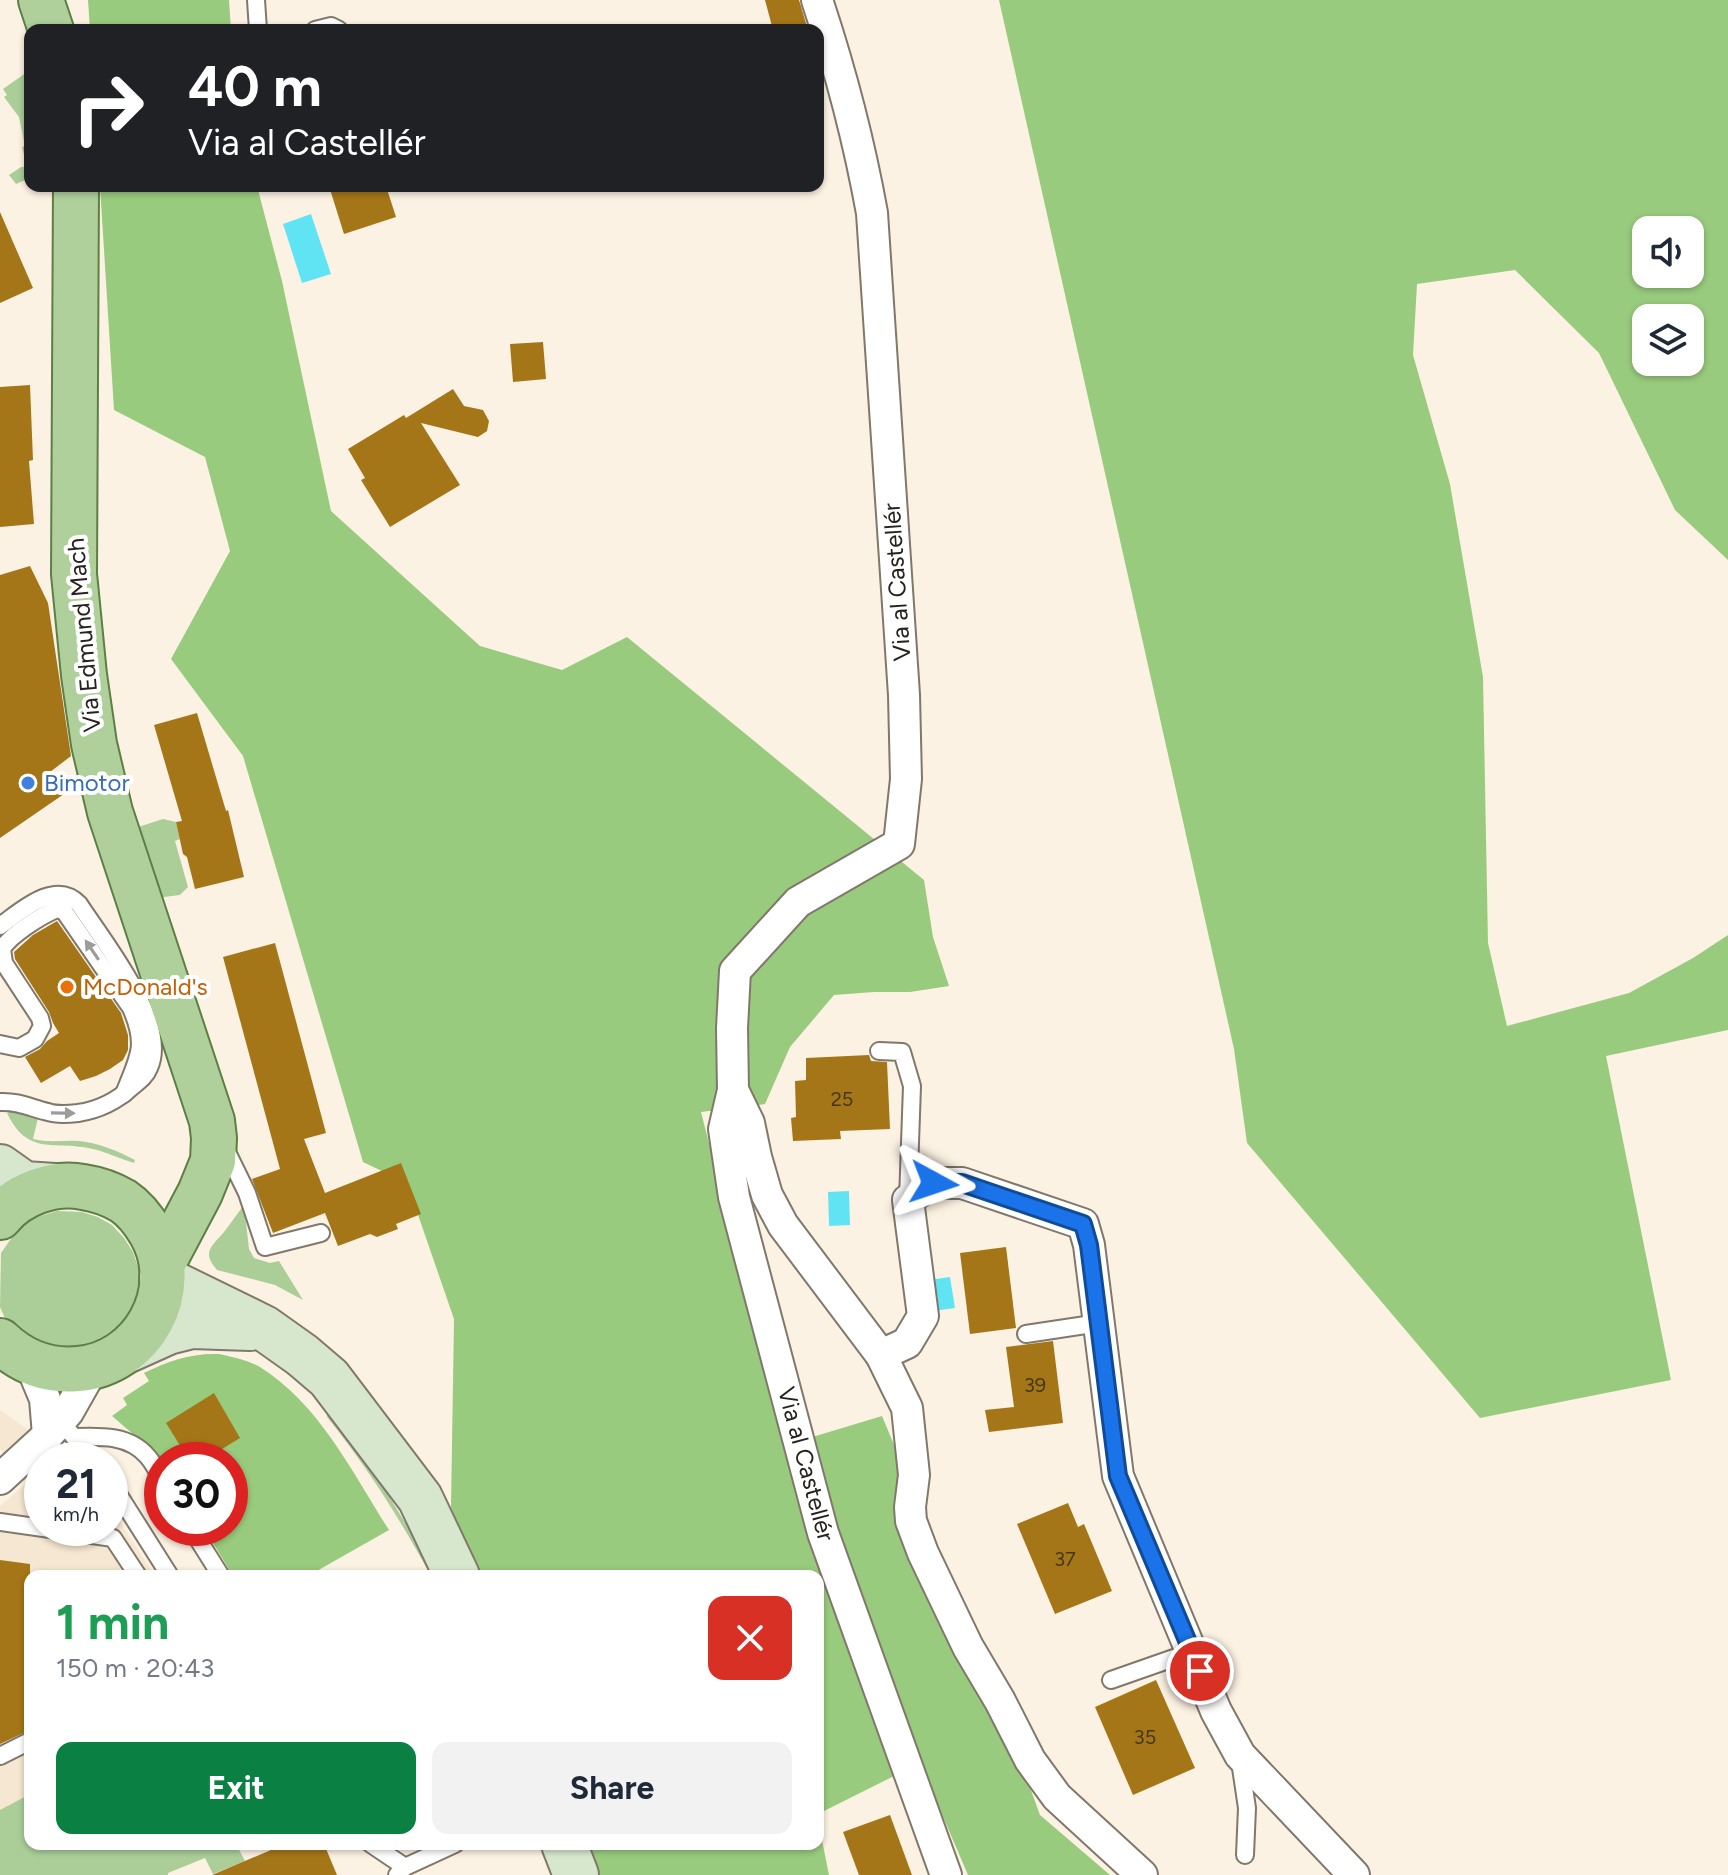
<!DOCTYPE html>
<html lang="en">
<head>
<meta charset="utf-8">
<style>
  body { margin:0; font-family:Figtree,sans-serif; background:#f2f2f3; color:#1f2937; height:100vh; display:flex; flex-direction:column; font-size:30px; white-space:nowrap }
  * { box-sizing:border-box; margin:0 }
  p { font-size:26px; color:#747a83 }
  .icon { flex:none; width:44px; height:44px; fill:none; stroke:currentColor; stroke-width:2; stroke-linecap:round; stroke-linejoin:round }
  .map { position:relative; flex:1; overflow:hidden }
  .drawer { position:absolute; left:24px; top:1570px; width:800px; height:280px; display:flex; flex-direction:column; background:#fff; border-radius:16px; box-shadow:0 2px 6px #0004 }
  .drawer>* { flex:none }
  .hud { position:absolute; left:24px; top:24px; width:800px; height:168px; border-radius:16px; box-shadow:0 2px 6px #0004; background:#202124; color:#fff; overflow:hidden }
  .buttons { position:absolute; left:1632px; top:216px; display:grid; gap:16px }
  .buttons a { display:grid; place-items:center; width:72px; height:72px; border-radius:16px; background:#fff; box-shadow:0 2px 6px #0004; font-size:40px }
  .speed { position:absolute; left:24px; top:1442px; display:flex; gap:16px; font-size:40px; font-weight:700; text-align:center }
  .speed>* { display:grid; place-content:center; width:104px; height:104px; border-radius:50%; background:#fff; box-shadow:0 2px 6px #0004; line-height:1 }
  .speed small { font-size:20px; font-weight:400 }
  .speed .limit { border:12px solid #d22; background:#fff; color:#111 }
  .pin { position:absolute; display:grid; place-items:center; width:68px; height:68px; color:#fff; margin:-34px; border:4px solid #fff; border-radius:50%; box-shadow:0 2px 8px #0007 }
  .me { position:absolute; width:88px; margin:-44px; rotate:95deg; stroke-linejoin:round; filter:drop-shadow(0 0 6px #0008) }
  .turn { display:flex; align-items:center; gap:28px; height:168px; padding:0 32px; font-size:36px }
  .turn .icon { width:104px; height:104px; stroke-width:2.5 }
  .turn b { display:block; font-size:56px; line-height:68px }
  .round { display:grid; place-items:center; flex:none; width:84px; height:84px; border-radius:16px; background:#f2f2f3 }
  .overview { display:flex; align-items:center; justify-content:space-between; height:136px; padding:0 32px }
  h1 { font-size:48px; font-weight:700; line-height:60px; color:#1e9e55 }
  .button { display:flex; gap:16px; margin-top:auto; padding:16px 32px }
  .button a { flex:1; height:92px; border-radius:16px; background:#0b8043; color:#fff; font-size:32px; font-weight:700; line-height:92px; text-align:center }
  .button a+a { background:#f2f2f3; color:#1f2937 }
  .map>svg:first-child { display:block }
  .built { fill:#f5e7d1 }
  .green { fill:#abce99 }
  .forest { fill:#99cb7e; fill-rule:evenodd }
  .water { fill:#60e4f4 }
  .building { fill:#a47618 }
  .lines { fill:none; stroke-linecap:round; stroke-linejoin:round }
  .service-casing { stroke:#80786a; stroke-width:20 }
  .minor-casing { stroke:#80786a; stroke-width:34 }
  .secondary-casing { stroke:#80786a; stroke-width:48 }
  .primary-casing { stroke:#5d7e44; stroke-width:48 }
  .service { stroke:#fff; stroke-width:16 }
  .minor { stroke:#fff; stroke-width:30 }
  .secondary { stroke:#d7e7cd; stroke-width:44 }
  .primary { stroke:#afd09b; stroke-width:44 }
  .oneway { fill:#9d9c99 }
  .route-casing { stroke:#114b97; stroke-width:20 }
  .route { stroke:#1a73e8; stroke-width:14 }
  .shop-dot { fill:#3f7fe0; stroke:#fff; stroke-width:3 }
  .food-dot { fill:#e8710a; stroke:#fff; stroke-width:3 }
  .labels { text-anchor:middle; stroke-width:8; stroke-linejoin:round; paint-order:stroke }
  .number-label { font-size:20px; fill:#46371c }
  .street-label { font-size:24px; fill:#26221d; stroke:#fff }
  .shop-label { font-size:24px; fill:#366cbe; stroke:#fff; text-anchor:start }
  .food-label { font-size:24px; fill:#c56008; stroke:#fff; text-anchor:start }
</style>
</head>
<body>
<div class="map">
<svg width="1728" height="1875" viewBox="0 0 1728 1875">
  <rect width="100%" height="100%" fill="#fcf2e3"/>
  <g class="built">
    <polygon points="0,1410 30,1431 5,1455 0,1449"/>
    <polygon points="42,1470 42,1528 110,1528 110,1507 155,1576 30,1576 30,1794 0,1810 0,1506"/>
  </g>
  <g class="green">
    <polygon points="30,70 30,178 16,184 9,175 21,167 27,167 22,147 25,146 19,117 4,97 7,95 3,89"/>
    <polygon points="163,819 176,822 180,839 175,841 188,887 180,895 164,897 155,903 132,829"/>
    <path d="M13,1110L29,1113L38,1118L33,1139C49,1143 63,1140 79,1141C99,1143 118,1151 135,1160L134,1163C120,1159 107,1152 93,1149C54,1140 28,1157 7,1113Z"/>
    <path d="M244,1205L249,1249L254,1258L270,1263L279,1261L303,1300L275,1285L217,1270C201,1252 212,1246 224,1232C231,1223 237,1214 244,1205Z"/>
    <polygon points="57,1211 82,1212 98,1217 112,1225 124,1238 133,1252 139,1270 140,1289 135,1309 124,1327 94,1350 46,1352 7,1323 0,1307 1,1253 15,1233 34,1218"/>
    <path d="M327,1410C369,1462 404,1517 435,1576H431C400,1519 368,1468 327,1417Z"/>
    <polygon points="30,1794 30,1844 236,1844 245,1861 213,1874 205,1858 168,1873 168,1875 0,1875 0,1810"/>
  </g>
  <g class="forest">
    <polygon points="88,0 229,0 231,30 90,30"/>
    <path d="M999,0H1728V560L1675,510L1599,353L1515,270L1417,284L1413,355L1450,484L1483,677L1488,943L1507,1026L1629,993L1693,958L1728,935V1030L1606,1056L1671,1380L1480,1418L1247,1143L1234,1049ZM1646,230H1690V274H1646ZM1646,318H1690V362H1646Z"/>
    <polygon points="100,186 257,186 282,281 331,511 480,646 562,670 627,637 924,880 933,937 949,986 910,992 874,992 834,995 790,1047 765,1104 701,1112 786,1445 882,1416 979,1648 1040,1815 1110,1875 968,1875 920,1763 818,1814 818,1576 478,1576 451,1507 454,1319 407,1183 363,1162 243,756 171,659 230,551 205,457 114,410"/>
    <path d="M219,1354C232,1357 248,1360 260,1367C320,1405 352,1472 389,1530L308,1576H233L204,1528H230V1460H163L112,1416L127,1405L123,1398L149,1381L144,1373C168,1361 191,1353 219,1354Z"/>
    <polygon points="818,1820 829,1875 594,1875 582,1844 818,1844"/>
  </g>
  <g class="water">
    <polygon points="311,214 331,274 302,283 283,224"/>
    <polygon points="849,1191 850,1225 829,1226 828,1192"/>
    <polygon points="950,1277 955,1308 933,1311 928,1280"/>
  </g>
  <g class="building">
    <polygon points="765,0 799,0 808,30 773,30"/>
    <polygon points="329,186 386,186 396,217 344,234"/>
    <polygon points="0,212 33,288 0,303"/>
    <polygon points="543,342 546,379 513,382 510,344"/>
    <polygon points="30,385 33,460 29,461 34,524 0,527 0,387"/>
    <polygon points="453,389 464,406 483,410 489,421 487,431 478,437 421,423 460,485 390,527 361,480 365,478 348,449 404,415 406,418"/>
    <polygon points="30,566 48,603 71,756 50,772 64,794 0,838 0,575"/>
    <polygon points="197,713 226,811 228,810 244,877 195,889 187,857 183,854 176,822 182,821 154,725"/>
    <polygon points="57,921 121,1013 128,1035 128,1050 123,1060 110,1069 96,1076 80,1081 70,1066 41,1083 25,1057 40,1049 47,1041 59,1033 53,1023 49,1012 15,959 14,952 33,935"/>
    <polygon points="275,943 326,1133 304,1139 325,1193 401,1163 421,1214 396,1224 398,1229 377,1237 370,1234 338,1246 325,1213 273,1233 252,1179 280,1169 223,957"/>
    <polygon points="869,1055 871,1061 887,1062 890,1129 840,1131 841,1139 793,1141 791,1118 796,1117 795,1081 806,1080 806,1058"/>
    <polygon points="1006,1247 1016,1328 970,1334 960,1253"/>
    <polygon points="1053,1341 1063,1423 989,1432 985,1410 1014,1407 1006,1347"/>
    <polygon points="214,1393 240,1438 204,1460 189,1460 166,1423"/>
    <polygon points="1068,1503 1078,1527 1084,1524 1112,1591 1055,1614 1017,1524"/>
    <polygon points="0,1560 30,1564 30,1730 0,1744"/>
    <polygon points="1156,1680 1195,1768 1133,1795 1095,1707"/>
    <polygon points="890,1815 912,1875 859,1875 843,1832"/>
    <polygon points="285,1844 324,1844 337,1875 212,1875"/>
  </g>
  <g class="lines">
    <g class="service-casing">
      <g id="service">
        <polyline points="256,0 258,30"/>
        <polyline points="315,30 331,26 339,30"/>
        <path d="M0,926C21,911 55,879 79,904C103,941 170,1023 149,1068C146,1076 139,1081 133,1086C118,1100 99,1110 78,1113C69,1114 57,1115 48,1112C31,1108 18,1101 0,1102"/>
        <path d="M0,1044L19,1048L35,1039L42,1026L40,1018L4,963L2,949C10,935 42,915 57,909L64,911L131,1008C148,1047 138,1057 124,1094"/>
        <polyline points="879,1051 902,1052 912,1086 908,1200"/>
        <polyline points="225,1148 247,1193 265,1247 321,1233"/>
        <polyline points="1026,1334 1099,1323"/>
        <polyline points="69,1431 93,1460"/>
        <path d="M75,1437C101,1436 130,1435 148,1457C154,1464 158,1472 162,1480"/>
        <polyline points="110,1481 170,1576"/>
        <polyline points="0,1522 113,1538 138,1576"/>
        <polyline points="191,1528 221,1576"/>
        <polyline points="1111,1680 1191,1652"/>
        <polyline points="0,1756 30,1741"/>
        <polyline points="1240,1761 1247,1808 1245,1855"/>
        <polyline points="371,1844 405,1867"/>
        <polyline points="397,1875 405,1867 455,1844"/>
      </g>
    </g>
    <g class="minor-casing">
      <g id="minor">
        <path d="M817,0C840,69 859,141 872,213L904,695L906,779L899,844L798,902L735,971L732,1028L733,1090L749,1123L756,1157L767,1195L783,1225L881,1355L907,1343L923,1316L908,1200L926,1187L934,1183H962L1083,1224L1089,1245L1118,1476L1216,1711L1240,1755L1354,1875"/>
        <polyline points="733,1090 724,1129 734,1197 823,1533 946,1875"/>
        <polyline points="881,1355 907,1408 914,1475 910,1507 911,1521 923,1553 968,1647 1000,1701 1030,1760 1057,1797 1142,1875"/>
        <polyline points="30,1363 45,1399 48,1435"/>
        <polyline points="0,1479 48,1435 68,1412 93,1368"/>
      </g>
    </g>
    <g class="secondary-casing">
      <g id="secondary">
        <polyline points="0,1167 24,1184 55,1186"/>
        <polyline points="162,1278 264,1328 302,1355 329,1378 420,1498 457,1576"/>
        <polyline points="128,1350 168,1332 192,1326 250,1328"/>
        <polyline points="564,1844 576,1875"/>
      </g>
    </g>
    <g class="primary-casing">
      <g id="primary">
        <polyline points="41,0 51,30"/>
        <polyline points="76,186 74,574 84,675 94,744 110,812 212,1121 214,1138 213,1161 200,1193 163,1263"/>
        <path d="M0,1217C18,1194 54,1181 83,1187C96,1189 111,1194 123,1201C135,1209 144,1221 151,1233C184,1291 142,1364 78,1369C47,1372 22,1362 0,1341"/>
      </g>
    </g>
    <use href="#service" class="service"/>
    <use href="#minor" class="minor"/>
    <use href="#secondary" class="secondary"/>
    <use href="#primary" class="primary"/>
  </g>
  <defs><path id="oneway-solid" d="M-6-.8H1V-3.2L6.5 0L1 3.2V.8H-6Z" transform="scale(2)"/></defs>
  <g class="oneway">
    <use href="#oneway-solid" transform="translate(92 950) rotate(-124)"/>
    <use href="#oneway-solid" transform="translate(63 1113) rotate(1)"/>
  </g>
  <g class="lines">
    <g class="route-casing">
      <polyline id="route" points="934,1183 962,1183 1083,1224 1089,1245 1118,1476 1200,1671"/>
    </g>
    <use href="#route" class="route"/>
  </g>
  <circle class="shop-dot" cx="28" cy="783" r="8"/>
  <circle class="food-dot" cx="67" cy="987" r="8"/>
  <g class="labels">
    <g class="number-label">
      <text x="842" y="1106">25</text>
      <text x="1035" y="1392">39</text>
      <text x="1065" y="1566">37</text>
      <text x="1145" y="1744">35</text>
    </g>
    <g class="street-label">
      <text transform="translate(897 582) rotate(-94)" y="8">Via al Castellér</text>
      <text transform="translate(84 635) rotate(-95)" y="8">Via Edmund Mach</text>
      <text transform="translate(806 1464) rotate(75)" y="8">Via al Castellér</text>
    </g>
    <g class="shop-label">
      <text x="44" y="791">Bimotor</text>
    </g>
    <g class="food-label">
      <text x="83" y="995">McDonald's</text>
    </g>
  </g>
</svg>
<div class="buttons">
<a><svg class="icon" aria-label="sound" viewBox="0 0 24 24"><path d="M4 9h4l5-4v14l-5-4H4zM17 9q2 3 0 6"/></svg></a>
<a><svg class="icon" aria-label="layers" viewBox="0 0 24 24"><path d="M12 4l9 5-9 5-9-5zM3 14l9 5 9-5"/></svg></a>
</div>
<div class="speed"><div>21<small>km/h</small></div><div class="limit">30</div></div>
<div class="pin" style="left:1200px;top:1671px;background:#d93025"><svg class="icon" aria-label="arrive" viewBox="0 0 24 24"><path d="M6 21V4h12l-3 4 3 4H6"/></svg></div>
<svg class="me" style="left:934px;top:1183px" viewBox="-20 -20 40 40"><path d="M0-17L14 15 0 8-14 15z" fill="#1a73e8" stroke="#fff" stroke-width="4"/></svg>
<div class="hud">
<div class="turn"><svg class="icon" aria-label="right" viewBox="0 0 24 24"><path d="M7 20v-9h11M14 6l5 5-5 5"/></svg><div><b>40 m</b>Via al Castellér</div></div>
</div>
<section class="drawer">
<div class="overview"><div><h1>1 min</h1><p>150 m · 20:43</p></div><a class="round" style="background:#d93025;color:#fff"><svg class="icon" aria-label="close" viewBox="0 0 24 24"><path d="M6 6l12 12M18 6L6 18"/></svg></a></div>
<div class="button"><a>Exit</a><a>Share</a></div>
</section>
</div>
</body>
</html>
